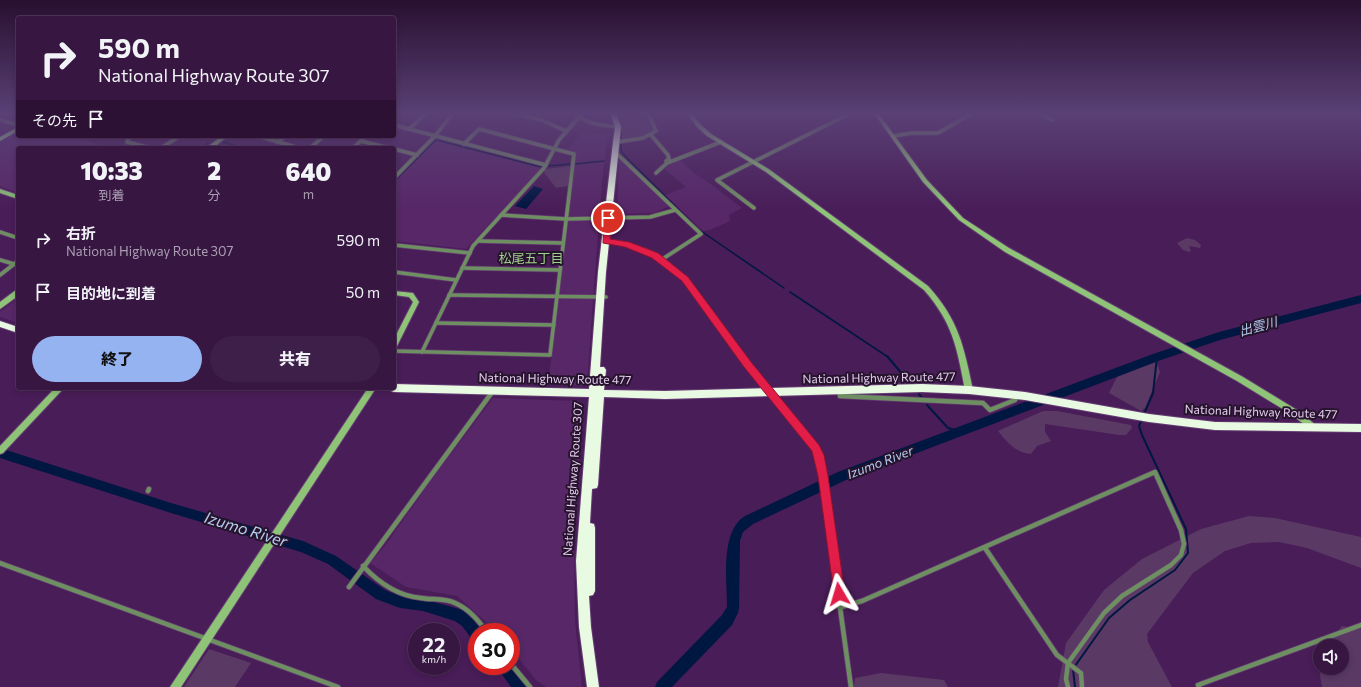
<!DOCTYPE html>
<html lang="ja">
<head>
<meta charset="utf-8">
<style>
  body { margin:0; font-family:Commissioner,"Noto Sans JP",sans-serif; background:#3e1f49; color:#f1f3f6; height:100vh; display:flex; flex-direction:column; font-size:15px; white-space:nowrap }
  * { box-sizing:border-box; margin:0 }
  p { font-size:13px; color:#aa9fb2 }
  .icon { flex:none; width:22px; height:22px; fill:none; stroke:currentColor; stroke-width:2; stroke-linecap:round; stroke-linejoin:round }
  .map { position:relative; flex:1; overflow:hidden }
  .panel { position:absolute; left:16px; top:146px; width:380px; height:244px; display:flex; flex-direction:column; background:#371642; border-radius:4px; box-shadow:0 2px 6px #0003,0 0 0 1px #51355b }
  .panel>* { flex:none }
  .guide { position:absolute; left:16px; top:16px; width:380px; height:122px; border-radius:4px; box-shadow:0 2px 6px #0003,0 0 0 1px #51355b; background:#371642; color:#f1f3f6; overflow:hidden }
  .tools { position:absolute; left:1313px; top:639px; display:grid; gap:8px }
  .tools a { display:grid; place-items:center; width:36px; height:36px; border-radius:50%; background:#371642; box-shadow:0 2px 6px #0003,0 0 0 1px #51355b; font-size:20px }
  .speed { position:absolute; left:408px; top:623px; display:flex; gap:8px; font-size:20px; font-weight:700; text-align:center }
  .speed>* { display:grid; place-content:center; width:52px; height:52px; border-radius:50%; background:#371642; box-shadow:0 2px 6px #0003,0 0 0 1px #51355b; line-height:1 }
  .speed small { font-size:10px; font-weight:400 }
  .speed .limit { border:6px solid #d22; background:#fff; color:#111 }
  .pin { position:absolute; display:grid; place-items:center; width:34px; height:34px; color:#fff; margin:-17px; border:2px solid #fff; border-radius:50%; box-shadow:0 1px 4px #0007 }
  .me { position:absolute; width:44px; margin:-22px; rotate:353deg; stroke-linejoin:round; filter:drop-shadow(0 0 3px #0008) }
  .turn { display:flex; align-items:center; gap:14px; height:84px; padding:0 16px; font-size:18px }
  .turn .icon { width:52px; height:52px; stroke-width:2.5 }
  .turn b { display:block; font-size:28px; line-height:34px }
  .then { display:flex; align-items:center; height:38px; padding:0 16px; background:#0003; gap:8px; font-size:15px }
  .eta { display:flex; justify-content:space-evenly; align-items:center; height:68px; text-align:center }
  .eta b { font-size:24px; font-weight:800; line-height:28px }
  .primary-button { display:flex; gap:8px; margin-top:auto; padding:8px 16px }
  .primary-button a { flex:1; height:46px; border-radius:24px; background:#95b2f1; color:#111; font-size:16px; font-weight:800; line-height:46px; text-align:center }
  .primary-button a+a { background:#3e1f49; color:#f1f3f6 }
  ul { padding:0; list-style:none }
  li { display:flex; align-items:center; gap:12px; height:52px; padding:0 16px }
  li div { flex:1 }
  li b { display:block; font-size:15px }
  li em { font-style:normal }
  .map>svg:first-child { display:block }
  .built { fill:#572767 }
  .green { fill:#5a3965 }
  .water { fill:#001741 }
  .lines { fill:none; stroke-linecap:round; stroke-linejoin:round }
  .stream-far1 { stroke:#001741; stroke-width:1.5 }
  .stream { stroke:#001741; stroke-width:2 }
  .river { fill:#001741; fill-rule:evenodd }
  .street-far1-casing { stroke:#653c73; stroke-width:5 }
  .street-casing { stroke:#653c73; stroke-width:6 }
  .secondary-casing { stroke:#653c73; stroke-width:2 }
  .primary-casing { stroke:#653c73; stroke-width:2 }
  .highway-casing { stroke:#653c73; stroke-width:2 }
  .street-far1 { stroke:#6e8f61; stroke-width:3.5 }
  .street { stroke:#6e8f61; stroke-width:4.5 }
  .secondary { fill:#8ec378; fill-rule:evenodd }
  .primary { fill:#a6ea8a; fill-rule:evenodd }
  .highway { fill:#e9fae3; fill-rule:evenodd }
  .route { fill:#e11d48; stroke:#92132f }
  .labels { text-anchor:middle; stroke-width:4; stroke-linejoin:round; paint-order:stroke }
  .street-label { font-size:12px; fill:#e4cbee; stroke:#26132c }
  .neighbourhood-label { font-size:13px; fill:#a2d08f; stroke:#26132c }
  .water-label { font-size:13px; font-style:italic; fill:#b3ccef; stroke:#26132c }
  .near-water-label { font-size:16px; font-style:italic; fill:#b3ccef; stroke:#26132c }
</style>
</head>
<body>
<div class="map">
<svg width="1361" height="687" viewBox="0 0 1361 687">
  <rect width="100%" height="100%" fill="#491d58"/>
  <g class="built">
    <polygon points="18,132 18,136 90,136 85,140 110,148 18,148 18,193 0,186 0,142"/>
    <polygon points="582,132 612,134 607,140 602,181 587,383 582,386 548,385 576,153 567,151"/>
    <polygon points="435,139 542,166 495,221 494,219 466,249 394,241 394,181"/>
    <polygon points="619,158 670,206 654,213 617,214"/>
    <polygon points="680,160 695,174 708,182 742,208 729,215 730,221 710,230 703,231 665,195 686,187 664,168"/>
    <polygon points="18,298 18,323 0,317 0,312"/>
    <polygon points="493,398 578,401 583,407 574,539 575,621 582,687 546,687 536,680 511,649 511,632 497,632 457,596 406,587 370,563 384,547 433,478"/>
  </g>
  <g class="green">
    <polygon points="616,113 645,113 653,131 648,136 622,140 621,127"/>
    <polygon points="571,166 568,186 556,188 543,171 546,169"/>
    <polygon points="1187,238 1195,240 1201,245 1200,248 1189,246 1191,251 1189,252 1183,250 1177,243"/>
    <polygon points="1156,361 1160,372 1145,408 1141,411 1109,393 1117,377"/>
    <path d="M1043,411H1057L1131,425L1132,428L1126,435H1119L1045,424V432L1051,441L1037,446L1031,454C1017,454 1006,441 998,431Z"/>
    <polygon points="1249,516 1275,518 1361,537 1361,568 1307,548 1279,542 1251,543 1225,551 1193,573 1147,634 1148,642 1172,687 1058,687 1066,643 1104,590 1142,559 1201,529"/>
    <polygon points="1342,626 1361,629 1361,687 1322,687 1320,675 1321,668 1342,668 1342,646 1327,646"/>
    <polygon points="209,649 251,663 235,687 184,687"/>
    <polygon points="881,673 944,680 948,687 854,687 855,678"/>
  </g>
  <polygon class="water" points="534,186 543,189 526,209 515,206"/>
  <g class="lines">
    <g class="stream-far1">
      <polyline points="621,129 621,150 623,154 698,229 784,288"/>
      <polyline points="223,142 244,148"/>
      <polyline points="202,148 208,143"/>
      <polyline points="575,164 604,161"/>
      <polyline points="548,166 570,164"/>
      <polyline points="394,181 436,140 541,167"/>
      <polyline points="790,292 888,357"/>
    </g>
    <g class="stream">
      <polyline points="887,356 909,382"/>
      <polyline points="919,394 922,398"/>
      <polyline points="927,405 948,428 959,431"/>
      <polyline points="1144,414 1153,393 1157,357"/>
      <polyline points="1075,666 1109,618 1130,600 1175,570 1188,553 1186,529 1142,435 1139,426 1142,419"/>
      <polyline points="1073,669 1075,687"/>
    </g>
    <g class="river">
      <path d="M1361,295V303L1220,340L1161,360L846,480L753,524L743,532L740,541L739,608L738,613L732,625L672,687H655L657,682L722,615L727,607C727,581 720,531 745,516L838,472L1153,354L1219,332Z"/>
      <polygon points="0,448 171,503 303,541 336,556 385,590 400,596 423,599 463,610 472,616 483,632 477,632 477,641 472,639 462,626 455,621 423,611 400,608 376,599 328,564 301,552 171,513 0,458"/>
      <polygon points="511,665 527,687 511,687 496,666"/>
    </g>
    <g class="street-far1-casing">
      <g id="street-far1">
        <polyline points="511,113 542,120 566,131"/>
        <path d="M576,113C585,125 604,125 618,127"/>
        <polyline points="1038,113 1052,120"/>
        <polyline points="0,120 18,125"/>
        <polyline points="394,125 546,165"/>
        <polyline points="409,129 427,113"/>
        <polyline points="651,135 668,155 669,159 666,161 667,163"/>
        <polyline points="124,136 129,138 127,142 150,148"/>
        <polyline points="258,136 299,148"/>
        <polyline points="893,136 912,133 938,133 973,113"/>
        <polyline points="361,141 389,148"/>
        <polyline points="278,142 285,136"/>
        <polyline points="617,142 643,138 656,131 648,113"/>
        <polyline points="161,148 180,136"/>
        <polyline points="310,148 324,136"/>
        <polyline points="353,148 366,136"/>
        <polyline points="394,149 417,155"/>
        <polyline points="615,152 701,234 661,260"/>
        <polyline points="656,173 667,163 721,142"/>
        <polyline points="394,178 435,136 453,113"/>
        <polyline points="754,208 717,180 851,113"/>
        <polyline points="501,215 566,219 650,217 675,210"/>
        <polyline points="0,232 18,238"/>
        <polyline points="478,241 563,243"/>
        <path d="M606,241C622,243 641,247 656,255C693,279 716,322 742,357"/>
        <polyline points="394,245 470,253"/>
        <polyline points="0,260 14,264"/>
        <polyline points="462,268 560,270"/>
        <polyline points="394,272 456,280"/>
        <polyline points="0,275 18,261"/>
        <polyline points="449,295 606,297"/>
        <polyline points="436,323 554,325"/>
        <polyline points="394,351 550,355 574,154 479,129 464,144"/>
        <polyline points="422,352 473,246 544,168 559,140 579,117"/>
      </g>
    </g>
    <g class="street-casing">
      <g id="street">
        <polyline points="741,356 819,455 851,687"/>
        <polyline points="840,391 840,396 983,403 990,410 1015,400 1016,395"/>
        <polyline points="148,491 149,489"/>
        <polyline points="985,548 1057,655 1081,673 1082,687"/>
        <polyline points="0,563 338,687"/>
        <path d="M363,566C379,583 398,596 421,598C433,600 444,598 455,603C469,609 478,620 487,632"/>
        <polyline points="349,587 493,391"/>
        <polyline points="841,607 862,601 1155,472 1181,530 1184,544 1181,555 1171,565 1122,596 1104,613 1068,663 1066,679 1068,687"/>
        <polyline points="511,664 530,687"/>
        <polyline points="1199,687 1198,685 1361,625"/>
      </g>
    </g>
    <g class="secondary-casing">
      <g id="secondary">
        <path d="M687,113H691L701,125L711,134L770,170L928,286C959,320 964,347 973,390L972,392L969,393L966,392L965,390C957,348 953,323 924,290L766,172L707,136L697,127Z"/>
        <polygon points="874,113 878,113 927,180 963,218 1009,248 1243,377 1297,410 1317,426 1318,428 1317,430 1314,431 1311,430 1291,414 1237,381 1005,252 959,220 923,182"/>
        <polygon points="222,136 228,136 213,148 206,148"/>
        <polygon points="0,189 18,195 18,199 0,193"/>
        <polygon points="16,290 18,290 18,296 0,309 0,302"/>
        <polygon points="394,291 413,293 419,302 396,348 394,349 394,339 413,302 409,297 394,295"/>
        <polygon points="55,388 64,388 3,453 0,454 0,446"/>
        <polygon points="368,388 376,388 181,687 170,687"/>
      </g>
    </g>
    <g class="primary-casing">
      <polygon id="primary" points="18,127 18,131 0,141 0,137"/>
    </g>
    <g class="highway-casing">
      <g id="highway">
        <polygon points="610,113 616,113 621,127 606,272 600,367 604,367 606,370 604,390 665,391 922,384 969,386 1025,392 1149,414 1215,422 1361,424 1361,432 1215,430 1149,422 1025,400 969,394 922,392 665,399 604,397 598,485 597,488 592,489 590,523 594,524 595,528 595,591 593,595 589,596 591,627 599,687 587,687 579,627 576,561 589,397 394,392 391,391 389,388 394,388 394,384 589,389 598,272 613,142 615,127"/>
        <polygon points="0,321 18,327 18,333 0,327"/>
      </g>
    </g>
    <use href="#street-far1" class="street-far1"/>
    <use href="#street" class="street"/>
    <use href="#secondary" class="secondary"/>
    <use href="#primary" class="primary"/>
    <use href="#highway" class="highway"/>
  </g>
  <linearGradient id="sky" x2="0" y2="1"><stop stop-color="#281030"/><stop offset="0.54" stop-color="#594075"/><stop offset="1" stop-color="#594075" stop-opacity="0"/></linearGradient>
  <rect width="1361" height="209" fill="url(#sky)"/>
  <polygon class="route" points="608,215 612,218 610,239 629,242 658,253 688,277 751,362 819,445 824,455 828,476 845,594 843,598 839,599 835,598 834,594 818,476 812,451 744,367 682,281 652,258 625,247 603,243 604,218"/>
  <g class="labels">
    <g class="street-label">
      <text transform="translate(879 378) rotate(-1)" y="4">National Highway Route 477</text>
      <text transform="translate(555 379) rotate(1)" y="4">National Highway Route 477</text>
      <text transform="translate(1261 412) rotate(2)" y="4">National Highway Route 477</text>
      <text transform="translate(573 479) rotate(-86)" y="4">National Highway Route 307</text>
    </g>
    <g class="neighbourhood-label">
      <text x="531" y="263">松尾五丁目</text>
    </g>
    <g class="water-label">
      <text transform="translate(1258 326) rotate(-15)" y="5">出雲川</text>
      <text transform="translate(880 462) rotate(-21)" y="5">Izumo River</text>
    </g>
    <g class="near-water-label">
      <text transform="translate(246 529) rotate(17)" y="6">Izumo River</text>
    </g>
  </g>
</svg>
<div class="tools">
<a><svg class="icon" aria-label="sound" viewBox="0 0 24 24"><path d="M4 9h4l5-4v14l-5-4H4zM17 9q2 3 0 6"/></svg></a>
</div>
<div class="speed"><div>22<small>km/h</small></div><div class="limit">30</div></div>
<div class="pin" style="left:608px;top:218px;background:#d93025"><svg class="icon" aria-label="arrive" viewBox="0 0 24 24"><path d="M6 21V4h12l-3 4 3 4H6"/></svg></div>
<svg class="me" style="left:839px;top:594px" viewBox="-20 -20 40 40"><path d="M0-17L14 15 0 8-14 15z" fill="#e11d48" stroke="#fff" stroke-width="4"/></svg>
<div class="guide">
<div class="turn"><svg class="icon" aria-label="right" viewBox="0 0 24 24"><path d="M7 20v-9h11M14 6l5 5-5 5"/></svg><div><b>590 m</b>National Highway Route 307</div></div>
<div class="then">その先<svg class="icon" aria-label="arrive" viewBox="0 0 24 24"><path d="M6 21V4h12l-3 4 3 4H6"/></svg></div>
</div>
<section class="panel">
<div class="eta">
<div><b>10:33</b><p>到着</p></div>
<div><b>2</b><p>分</p></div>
<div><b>640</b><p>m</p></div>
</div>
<ul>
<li><svg class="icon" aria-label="right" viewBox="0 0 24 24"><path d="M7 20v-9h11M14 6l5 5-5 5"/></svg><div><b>右折</b><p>National Highway Route 307</p></div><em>590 m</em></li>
<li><svg class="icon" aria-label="arrive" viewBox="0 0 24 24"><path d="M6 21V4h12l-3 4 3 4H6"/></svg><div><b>目的地に到着</b></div><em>50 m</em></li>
</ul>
<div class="primary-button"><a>終了</a><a>共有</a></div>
</section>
</div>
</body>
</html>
